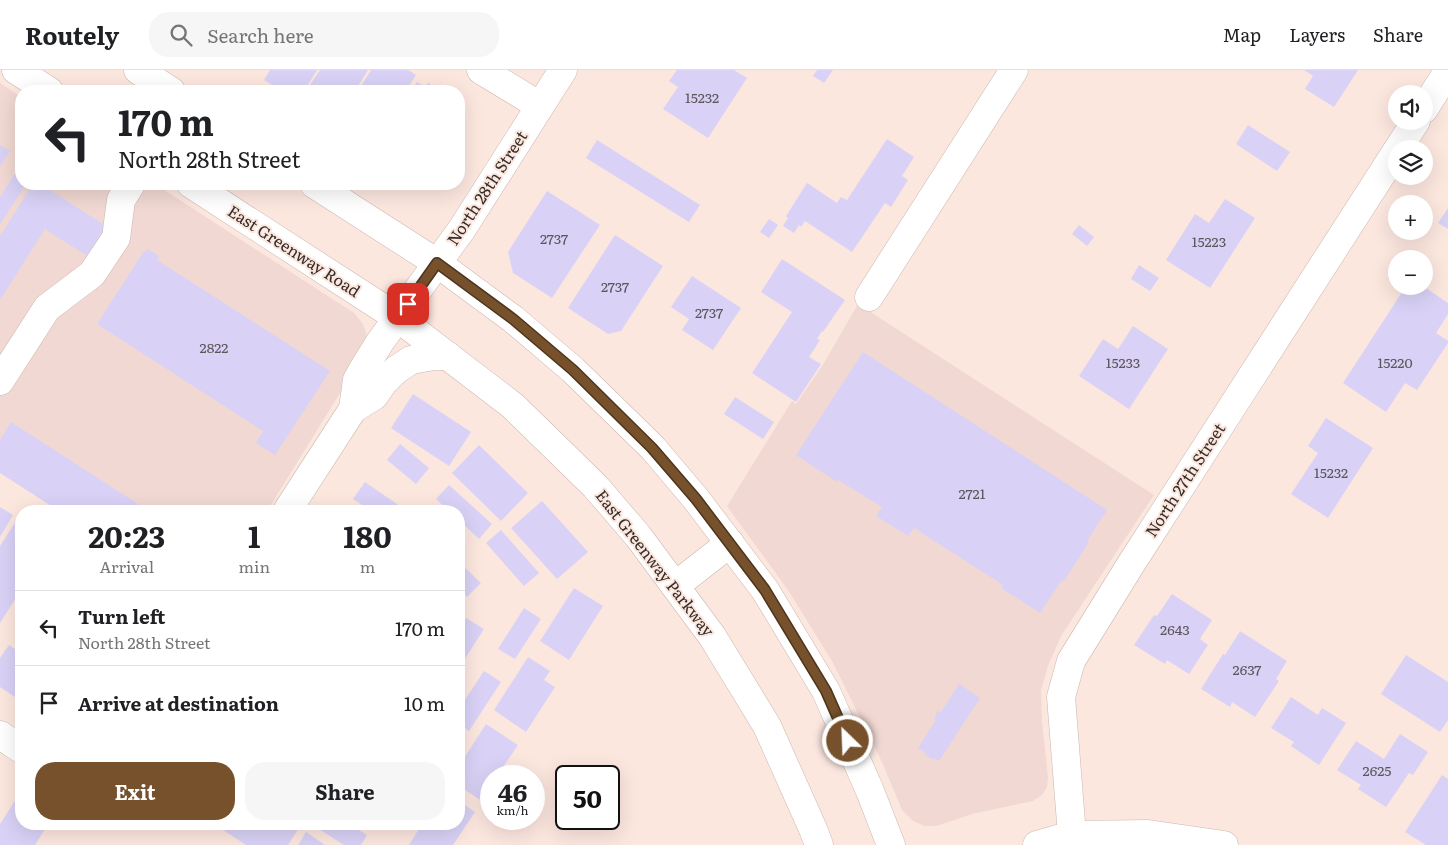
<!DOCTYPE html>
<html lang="en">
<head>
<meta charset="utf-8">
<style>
  body { margin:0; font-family:Literata,serif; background:#f6f6f6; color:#202124; height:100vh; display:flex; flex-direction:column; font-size:19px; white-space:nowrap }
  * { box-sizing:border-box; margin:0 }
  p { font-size:16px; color:#757577 }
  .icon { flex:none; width:28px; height:28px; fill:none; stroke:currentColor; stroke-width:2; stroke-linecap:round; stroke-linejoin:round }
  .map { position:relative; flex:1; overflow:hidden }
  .side { position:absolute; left:15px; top:435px; width:450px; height:325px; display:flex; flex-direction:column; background:#fff; border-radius:20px; box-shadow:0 5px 20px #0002 }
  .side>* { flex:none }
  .top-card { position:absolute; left:15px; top:15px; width:450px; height:105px; border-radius:20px; box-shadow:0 5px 20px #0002; background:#fff; color:#202124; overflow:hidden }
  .fabs { position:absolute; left:1388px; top:15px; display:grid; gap:10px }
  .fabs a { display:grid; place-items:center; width:45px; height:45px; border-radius:50%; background:#fff; box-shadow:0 5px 20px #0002; font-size:25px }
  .speed { position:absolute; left:480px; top:695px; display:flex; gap:10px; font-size:25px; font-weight:700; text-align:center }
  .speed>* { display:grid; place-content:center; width:65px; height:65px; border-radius:50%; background:#fff; box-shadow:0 5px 20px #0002; line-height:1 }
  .speed small { font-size:12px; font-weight:400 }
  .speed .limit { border:2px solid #111; border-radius:8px; background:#fff; color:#111 }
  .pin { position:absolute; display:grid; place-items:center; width:42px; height:42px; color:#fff; margin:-21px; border-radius:10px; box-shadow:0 2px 8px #0006 }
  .me { position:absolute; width:55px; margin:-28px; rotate:336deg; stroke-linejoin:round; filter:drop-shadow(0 0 4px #0008) }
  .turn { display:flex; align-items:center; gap:18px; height:105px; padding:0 20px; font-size:22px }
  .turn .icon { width:65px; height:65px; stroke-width:2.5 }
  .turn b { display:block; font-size:35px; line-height:42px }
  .eta { display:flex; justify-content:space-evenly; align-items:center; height:85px; text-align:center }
  .eta b { font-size:30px; font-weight:700; line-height:35px }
  .primary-button { display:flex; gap:10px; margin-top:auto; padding:10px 20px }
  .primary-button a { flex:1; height:58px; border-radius:20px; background:#76512c; color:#fff; font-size:20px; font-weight:700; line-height:58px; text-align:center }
  .primary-button a+a { background:#f6f6f6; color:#202124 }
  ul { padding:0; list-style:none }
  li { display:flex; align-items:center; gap:15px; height:75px; padding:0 20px; border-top:1px solid #e0e0e0 }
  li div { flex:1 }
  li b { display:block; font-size:19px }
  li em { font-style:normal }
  header { display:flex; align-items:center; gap:30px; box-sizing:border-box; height:70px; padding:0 25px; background:#fff; border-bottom:1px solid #e0e0e0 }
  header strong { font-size:24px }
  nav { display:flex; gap:28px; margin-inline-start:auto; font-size:18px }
  .search { width:350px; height:45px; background:#f6f6f6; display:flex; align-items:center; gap:12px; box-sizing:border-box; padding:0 18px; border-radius:20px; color:#757577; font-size:19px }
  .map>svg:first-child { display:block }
  .commercial { fill:#f1d8d2 }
  .building { fill:#d9d2f6 }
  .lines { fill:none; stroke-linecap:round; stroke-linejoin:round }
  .minor-casing { stroke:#ccb8b0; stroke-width:29 }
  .major-casing { stroke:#ccb8b0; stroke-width:29 }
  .minor { stroke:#fff; stroke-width:28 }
  .major { stroke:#fff; stroke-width:28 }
  .route-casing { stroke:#4d351d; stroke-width:12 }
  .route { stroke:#76512c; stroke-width:9 }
  .labels { text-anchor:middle; stroke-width:4; stroke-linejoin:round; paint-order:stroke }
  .number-label { font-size:14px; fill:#5d565c }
  .street-label { font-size:16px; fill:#342d29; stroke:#fce7df }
</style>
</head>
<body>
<header>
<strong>Routely</strong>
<div class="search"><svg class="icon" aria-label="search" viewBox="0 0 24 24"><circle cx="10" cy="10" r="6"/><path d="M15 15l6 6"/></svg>Search here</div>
<nav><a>Map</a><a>Layers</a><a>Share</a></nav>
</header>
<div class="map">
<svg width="1448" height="775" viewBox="0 0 1448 775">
  <rect width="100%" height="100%" fill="#fce7df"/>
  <g class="commercial">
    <polygon points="0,13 21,27 21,114 155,114 354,243 363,254 367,266 367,276 363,286 267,441 61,441 0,402"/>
    <polygon points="858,234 1154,425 1061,566 1048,596 1041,620 1042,651 1048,708 1047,717 1042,725 1033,731 972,744 937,756 925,756 913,751 902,740 882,692 832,591 788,520 727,436 792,331 796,334 824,293"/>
  </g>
  <g class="building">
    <polygon points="270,0 317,0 304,21 282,21 264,10"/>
    <polygon points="320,0 368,0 355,21 306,21"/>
    <polygon points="371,0 408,0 416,5 406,21 358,21"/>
    <polygon points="677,0 734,0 747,8 708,68 663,39 678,17 669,11"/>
    <polygon points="817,0 833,0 824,13 813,6"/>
    <polygon points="1304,0 1358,0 1334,37 1305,19 1313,6"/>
    <polygon points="417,12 425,17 428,13 442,21 411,21"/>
    <polygon points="1248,55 1290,82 1277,101 1236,74"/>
    <polygon points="887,69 914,87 902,106 908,110 891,137 885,133 852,182 805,151 801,157 799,155 794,163 783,156 788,148 786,146 807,113 837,133 841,127 847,130"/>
    <polygon points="597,70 700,135 689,152 586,88"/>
    <polygon points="0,75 10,81 0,96"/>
    <polygon points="21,94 21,114 26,114 0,154 0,127"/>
    <polygon points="33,114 40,114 108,157 89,187 45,159 0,230 0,166"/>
    <polygon points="547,121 600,155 552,228 513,203 508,182"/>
    <polygon points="1225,129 1255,148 1210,218 1166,190 1195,144 1209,153"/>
    <polygon points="1448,138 1448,159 1438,153"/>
    <polygon points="769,149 778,155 769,168 760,162"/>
    <polygon points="1079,155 1094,167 1087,176 1072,164"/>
    <polygon points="615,165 663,196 621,261 608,264 568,238"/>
    <polygon points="148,179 159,186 157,190 330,301 275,385 256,373 263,361 97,254 144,181 145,182"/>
    <polygon points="782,189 845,230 823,262 822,261 817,269 820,270 809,287 821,294 796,332 752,303 792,242 761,222"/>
    <polygon points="1139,195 1159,208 1150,221 1131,209"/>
    <polygon points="692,206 741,238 713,280 682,260 689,249 671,237"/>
    <polygon points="1406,216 1423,216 1448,233 1448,244 1436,263 1448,271 1448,273 1417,320 1405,313 1386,342 1343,313"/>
    <polygon points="1133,256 1168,279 1129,339 1079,306 1103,269 1118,279"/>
    <polygon points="863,282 1107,440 1087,471 1089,472 1064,511 1062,510 1040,543 1001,518 1003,515 914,458 908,466 876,446 882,437 838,410 837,412 796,385"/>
    <polygon points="413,324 471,362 449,396 391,358"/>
    <polygon points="735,327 774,352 763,369 724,344"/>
    <polygon points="1326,348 1373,378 1328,448 1291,424 1318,383 1308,376"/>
    <polygon points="11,352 149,441 59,441 0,403 0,370"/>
    <polygon points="400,374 429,398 416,414 387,390"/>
    <polygon points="479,375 528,423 501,451 452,403"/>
    <polygon points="365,412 407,441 371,441 353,429"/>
    <polygon points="449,415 492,454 479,469 459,450 459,441 449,441 436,429"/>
    <polygon points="542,431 588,482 557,509 511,458"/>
    <polygon points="345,436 353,441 342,441"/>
    <polygon points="0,437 13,445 0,467"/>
    <polygon points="21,443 21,520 0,553 0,476"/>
    <polygon points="501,460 539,503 524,516 486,473"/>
    <polygon points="459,492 481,513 467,527 459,518"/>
    <polygon points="574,518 603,536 569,590 540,571"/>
    <polygon points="1172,524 1212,550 1200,569 1208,575 1189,604 1167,590 1165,594 1134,575 1154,545 1157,546"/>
    <polygon points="524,538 541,549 515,589 498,579"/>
    <polygon points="466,548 484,559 459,598 459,559"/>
    <polygon points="1240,561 1287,591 1276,609 1279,611 1255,647 1232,632 1230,637 1201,619 1223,584 1225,585"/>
    <polygon points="9,575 21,583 21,631 0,617 0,588"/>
    <polygon points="1406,585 1448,612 1448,650 1440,662 1381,624"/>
    <polygon points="528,587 550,601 544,610 555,617 526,662 494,640"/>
    <polygon points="484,601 501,612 469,661 459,654 459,639"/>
    <polygon points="959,614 980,628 939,691 934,688 932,689 924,684 925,682 918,678 936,650 934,648 938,641 941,642"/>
    <polygon points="1291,627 1318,645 1322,638 1346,653 1319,695 1291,676 1294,672 1271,658"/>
    <polygon points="486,654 518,675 497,706 491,706 491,716 482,731 459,716 459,696"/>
    <polygon points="1400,664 1428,682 1413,705 1409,703 1386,737 1358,719 1361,715 1337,700 1356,671 1384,689"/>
    <polygon points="1442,705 1448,709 1448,775 1426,775 1405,762"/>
    <polygon points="20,723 21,724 21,754 48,754 35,775 0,775 0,754"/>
    <polygon points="459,731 475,742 453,775 409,775 422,754 459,754"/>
    <polygon points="214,754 292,754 299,758 288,775 246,775"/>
    <polygon points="311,754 349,754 367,765 361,775 344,775"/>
    <polygon points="306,762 325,775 298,775"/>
  </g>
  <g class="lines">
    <g class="minor-casing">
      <g id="minor">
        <polyline points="481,0 540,36"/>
        <polyline points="1424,39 1448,1"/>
        <polyline points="1398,79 1416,51"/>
        <polyline points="869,227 1014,0"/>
        <polyline points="0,311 47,238 92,204 116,168 121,130 131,114"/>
        <polyline points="353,339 357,310 362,301 380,272 462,159 563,0"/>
        <polyline points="287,441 353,339 374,326 383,313 396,300 411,290 434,286 448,286"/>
        <polyline points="0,665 21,679"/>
        <polyline points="1072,765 1061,627 1071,591 1131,494 1396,82"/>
        <polyline points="1037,775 1072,765 1148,764 1224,775"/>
      </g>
    </g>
    <g class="major-casing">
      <g id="major">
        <polyline points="16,0 49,21"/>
        <polyline points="138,0 171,21"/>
        <polyline points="191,114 398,248 513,336 595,416 638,466 712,566 767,656 813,759 819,775"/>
        <polyline points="314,114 437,193 513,249 573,300 653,378 696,429 765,520 826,621 870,721 891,775"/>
        <polyline points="675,516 730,473"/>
      </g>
    </g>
    <use href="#minor" class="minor"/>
    <use href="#major" class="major"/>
  </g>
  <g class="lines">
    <g class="route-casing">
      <polyline id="route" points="408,234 437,193 513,249 573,300 652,378 696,429 765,520 826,621 848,671"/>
    </g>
    <use href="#route" class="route"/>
  </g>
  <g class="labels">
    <g class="number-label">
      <text x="702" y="33">15232</text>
      <text x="554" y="174">2737</text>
      <text x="1209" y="177">15223</text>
      <text x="615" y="222">2737</text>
      <text x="709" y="248">2737</text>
      <text x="214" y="283">2822</text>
      <text x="1123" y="298">15233</text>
      <text x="1395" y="298">15220</text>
      <text x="1331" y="408">15232</text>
      <text x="972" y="429">2721</text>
      <text x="1175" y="565">2643</text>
      <text x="1247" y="605">2637</text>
      <text x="1377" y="706">2625</text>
    </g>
    <g class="street-label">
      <text transform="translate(487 118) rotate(-57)" y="6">North 28th Street</text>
      <text transform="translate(294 181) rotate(33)" y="6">East Greenway Road</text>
      <text transform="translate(1185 410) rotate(-57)" y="6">North 27th Street</text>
      <text transform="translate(655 493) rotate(52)" y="6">East Greenway Parkway</text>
    </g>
  </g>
</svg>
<div class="fabs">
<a><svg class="icon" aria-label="sound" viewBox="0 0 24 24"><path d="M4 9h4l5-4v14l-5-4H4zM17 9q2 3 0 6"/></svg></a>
<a><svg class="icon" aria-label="layers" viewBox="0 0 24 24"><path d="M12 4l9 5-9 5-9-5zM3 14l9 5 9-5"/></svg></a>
<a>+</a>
<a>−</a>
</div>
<div class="speed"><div>46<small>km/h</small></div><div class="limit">50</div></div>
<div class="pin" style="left:408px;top:234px;background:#d93025"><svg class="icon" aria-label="arrive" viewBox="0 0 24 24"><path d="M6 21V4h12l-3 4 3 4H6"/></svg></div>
<svg class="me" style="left:848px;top:671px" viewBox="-20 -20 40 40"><circle r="17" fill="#76512c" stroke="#fff" stroke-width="3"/><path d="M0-11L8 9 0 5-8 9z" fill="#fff"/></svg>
<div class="top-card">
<div class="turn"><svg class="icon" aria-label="left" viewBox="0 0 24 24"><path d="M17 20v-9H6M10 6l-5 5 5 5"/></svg><div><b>170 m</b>North 28th Street</div></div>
</div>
<section class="side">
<div class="eta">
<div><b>20:23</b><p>Arrival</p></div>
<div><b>1</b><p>min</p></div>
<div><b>180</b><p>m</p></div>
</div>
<ul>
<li><svg class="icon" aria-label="left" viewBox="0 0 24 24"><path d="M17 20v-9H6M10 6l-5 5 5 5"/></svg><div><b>Turn left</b><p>North 28th Street</p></div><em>170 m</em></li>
<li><svg class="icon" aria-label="arrive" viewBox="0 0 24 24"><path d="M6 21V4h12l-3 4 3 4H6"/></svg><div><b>Arrive at destination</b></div><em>10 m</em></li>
</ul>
<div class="primary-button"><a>Exit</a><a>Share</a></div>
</section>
</div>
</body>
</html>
